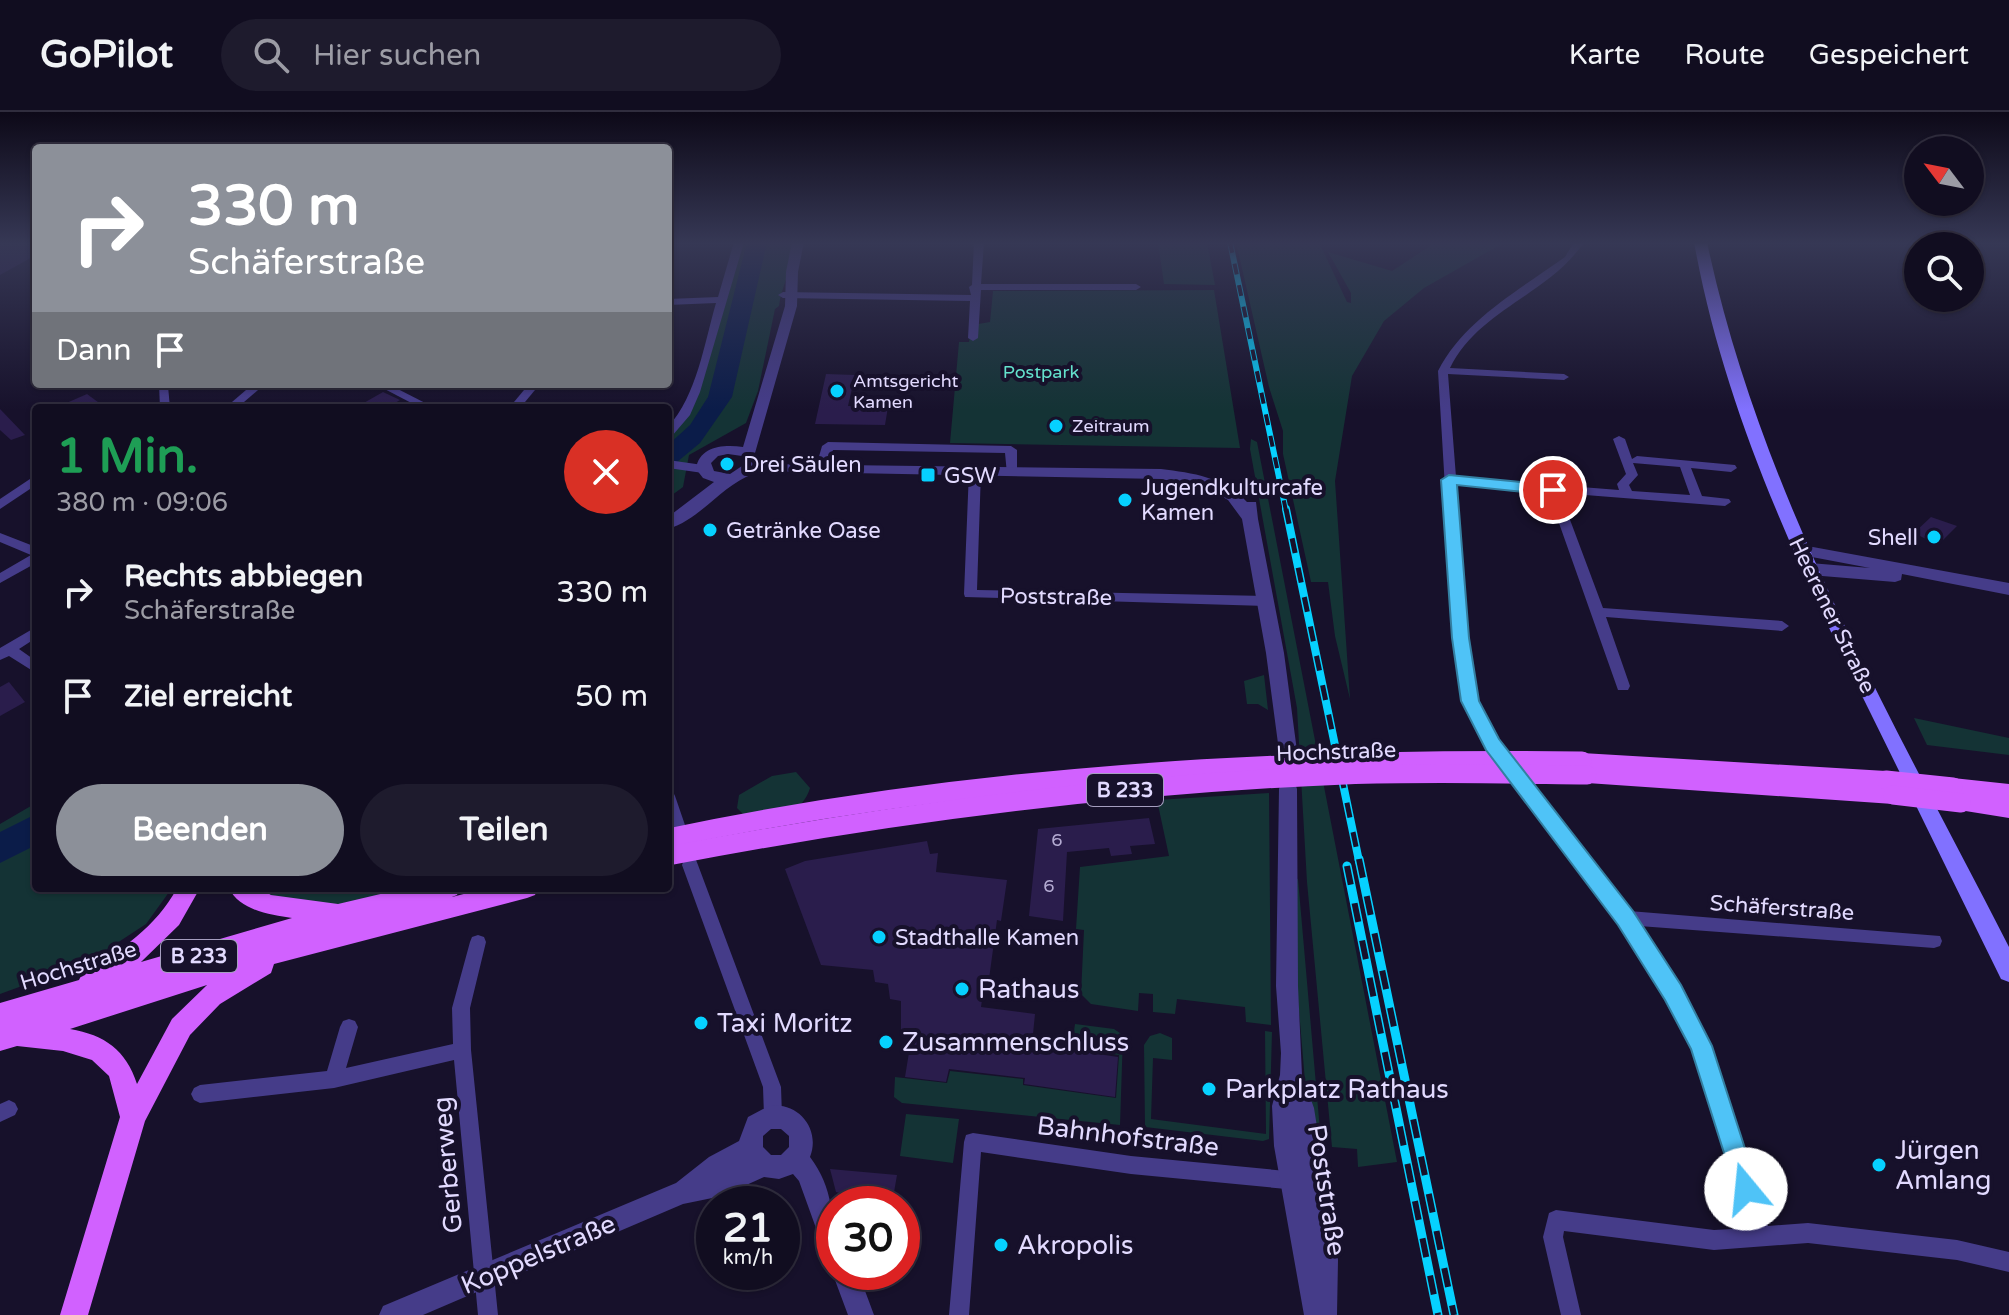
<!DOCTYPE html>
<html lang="de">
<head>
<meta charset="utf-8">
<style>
  body { margin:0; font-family:"Varela Round",sans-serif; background:#1e1b2d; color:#f1f3f6; height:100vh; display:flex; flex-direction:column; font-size:30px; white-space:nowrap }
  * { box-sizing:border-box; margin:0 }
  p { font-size:26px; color:#9c9ca5 }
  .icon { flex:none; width:44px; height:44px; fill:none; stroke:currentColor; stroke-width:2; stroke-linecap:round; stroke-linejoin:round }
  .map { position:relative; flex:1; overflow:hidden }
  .side { position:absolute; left:32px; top:292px; width:640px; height:488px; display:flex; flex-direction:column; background:#110d20; border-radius:8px; box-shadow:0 2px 6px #0004,0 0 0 2px #302d3e }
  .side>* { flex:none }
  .banner { position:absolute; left:32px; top:32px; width:640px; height:244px; border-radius:8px; box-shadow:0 2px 6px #0004,0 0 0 2px #302d3e; background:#8c9099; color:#fff; overflow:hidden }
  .needle { width:52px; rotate:302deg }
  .fabs { position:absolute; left:1904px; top:24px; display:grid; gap:16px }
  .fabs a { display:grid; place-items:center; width:80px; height:80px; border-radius:50%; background:#110d20; box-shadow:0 2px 6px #0004,0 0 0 2px #302d3e; font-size:40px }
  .speed { position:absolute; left:696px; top:1074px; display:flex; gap:16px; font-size:40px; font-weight:700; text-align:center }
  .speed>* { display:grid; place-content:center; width:104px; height:104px; border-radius:50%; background:#110d20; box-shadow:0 2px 6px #0004,0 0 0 2px #302d3e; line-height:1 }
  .speed small { font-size:20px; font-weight:400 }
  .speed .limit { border:12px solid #d22; background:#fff; color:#111 }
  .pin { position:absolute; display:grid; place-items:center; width:68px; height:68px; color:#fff; margin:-34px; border:4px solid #fff; border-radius:50%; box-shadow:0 2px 8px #0007 }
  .me { position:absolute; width:88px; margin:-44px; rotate:343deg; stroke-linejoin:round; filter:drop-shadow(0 0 6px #0008) }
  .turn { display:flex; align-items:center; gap:28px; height:168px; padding:0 24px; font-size:36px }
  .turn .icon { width:104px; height:104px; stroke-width:2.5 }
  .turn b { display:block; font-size:56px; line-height:68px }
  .then { display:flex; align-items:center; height:76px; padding:0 24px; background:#0003; gap:16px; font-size:30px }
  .round { display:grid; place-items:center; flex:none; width:84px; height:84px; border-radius:42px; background:#1e1b2d }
  .headline { display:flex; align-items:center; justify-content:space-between; height:136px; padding:0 24px }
  h1 { font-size:48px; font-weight:700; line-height:60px; color:#1e9e55 }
  .cta { display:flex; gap:16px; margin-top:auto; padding:16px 24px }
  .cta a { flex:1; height:92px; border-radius:48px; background:#8c9099; color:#fff; font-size:32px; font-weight:700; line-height:92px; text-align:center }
  .cta a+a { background:#1e1b2d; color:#f1f3f6 }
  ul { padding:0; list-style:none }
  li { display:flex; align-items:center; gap:24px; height:104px; padding:0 24px }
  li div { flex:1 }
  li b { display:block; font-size:30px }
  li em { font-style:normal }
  header { display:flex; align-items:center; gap:48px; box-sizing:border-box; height:112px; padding:0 40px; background:#110d20; border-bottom:2px solid #302d3e }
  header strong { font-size:38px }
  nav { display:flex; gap:44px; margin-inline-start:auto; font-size:28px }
  .search { width:560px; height:72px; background:#1e1b2d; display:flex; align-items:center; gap:20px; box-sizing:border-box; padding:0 28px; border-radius:44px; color:#9c9ca5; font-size:30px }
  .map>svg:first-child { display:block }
  .green { fill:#143335 }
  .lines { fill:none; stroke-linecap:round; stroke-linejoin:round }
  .river { fill:#0b1c49; fill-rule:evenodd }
  .building { fill:#2a1d4c }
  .minor { fill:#453c89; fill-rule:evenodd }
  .tertiary { fill:#453c89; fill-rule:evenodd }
  .secondary { fill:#8171ff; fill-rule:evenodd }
  .primary { fill:#d161ff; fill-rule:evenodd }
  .rail-far2-casing { stroke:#06d1ff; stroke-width:6 }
  .rail-far1-casing { stroke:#06d1ff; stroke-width:8 }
  .rail-casing { stroke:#06d1ff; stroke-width:9 }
  .rail-far2 { stroke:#17112b; stroke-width:4; stroke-dasharray:11; stroke-linecap:butt }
  .rail-far1 { stroke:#17112b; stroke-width:5; stroke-dasharray:15; stroke-linecap:butt }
  .rail { stroke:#17112b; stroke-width:6; stroke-dasharray:19; stroke-linecap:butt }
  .primary-bridge { stroke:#d161ff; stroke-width:19 }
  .route { fill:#4fc3f7; stroke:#337fa1; stroke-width:2 }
  .poi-dot { fill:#06d1ff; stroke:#17112b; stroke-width:3 }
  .labels { text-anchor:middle; stroke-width:8; stroke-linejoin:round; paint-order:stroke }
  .far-park-label { font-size:18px; fill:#64e1cc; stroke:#17112b }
  .far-poi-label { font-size:18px; fill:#e2daff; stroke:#17112b; text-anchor:start }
  .number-label { font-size:18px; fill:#b4abd2 }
  .shield { fill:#17112b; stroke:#a59ebf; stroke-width:2 }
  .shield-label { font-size:20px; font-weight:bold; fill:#e2daff }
  .poi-label { font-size:22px; fill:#e2daff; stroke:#17112b; text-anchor:start }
  .street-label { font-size:22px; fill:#e2daff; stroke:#17112b }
  .near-poi-label { font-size:26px; fill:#e2daff; stroke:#17112b; text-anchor:start }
  .near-street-label { font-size:26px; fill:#e2daff; stroke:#17112b }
</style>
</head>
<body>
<header>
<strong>GoPilot</strong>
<div class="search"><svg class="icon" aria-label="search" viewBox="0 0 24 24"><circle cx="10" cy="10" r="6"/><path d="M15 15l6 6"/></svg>Hier suchen</div>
<nav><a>Karte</a><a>Route</a><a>Gespeichert</a></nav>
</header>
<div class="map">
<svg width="2009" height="1203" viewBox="0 0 2009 1203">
  <rect width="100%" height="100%" fill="#17112b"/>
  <g class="green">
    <path d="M739,130H798C794,153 782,171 779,194L775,197L758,279L746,311L689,343L683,375L668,386V319L685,303Z"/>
    <polygon points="1158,130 1207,130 1215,173 1164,172"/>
    <polygon points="1236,130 1319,130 1347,190 1351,191 1351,181 1328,140 1392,159 1436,130 1505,130 1424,176 1384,209 1352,264 1335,369 1350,587 1335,524 1328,470 1311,470 1283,342 1283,319 1269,275"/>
    <polygon points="1214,178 1240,336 950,331 959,230 969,230 972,213 990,210 993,179"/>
    <polygon points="1251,327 1257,330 1397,1050 1358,1055 1357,1037 1332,1035 1307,770 1297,596 1250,337"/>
    <polygon points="1264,563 1268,598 1258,592 1247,592 1244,569"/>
    <polygon points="1914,606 2009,626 2009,643 1927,633"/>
    <path d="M796,660L810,676C801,706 773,702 746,705L737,696L739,683L772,664Z"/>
    <polygon points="1269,681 1271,913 1246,910 1245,895 1177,887 1175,902 1153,900 1153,882 1139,881 1138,899 1091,892 1081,882 1084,818 1076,817 1080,755 1169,744 1157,688"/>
    <polygon points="36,691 36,776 172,776 146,812 88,850 0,882 0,712"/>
    <polygon points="1296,767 1298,767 1321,1030 1310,1029 1297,874"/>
    <polygon points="240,776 449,776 346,800"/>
    <polygon points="1075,912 1114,917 1123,923 1120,1013 902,991 894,985 895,965 947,971 950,959 1023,967 1023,973 1116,986 1119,943 1081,938 1081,934 1072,933"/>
    <polygon points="1265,919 1272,920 1269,1027 1263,1029 1145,1015 1144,933 1150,924 1160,921 1172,926 1172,948 1153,946 1151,1007 1266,1022"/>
    <polygon points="906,1002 959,1007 953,1051 900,1044"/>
  </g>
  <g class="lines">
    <g class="river">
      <polygon points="747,130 767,130 732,285 700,331 677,350 668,353 668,333 690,313 708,285"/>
      <polygon points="36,702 36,733 0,751 0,720"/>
    </g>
  </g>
  <g class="building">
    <polygon points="0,130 36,130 36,143 0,163"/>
    <polygon points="826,262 855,263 848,294 888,295 885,313 815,312"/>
    <polygon points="383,280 400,288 387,296 355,296"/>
    <polygon points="87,282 106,296 55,296"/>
    <polygon points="0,297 25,323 11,328 0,318"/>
    <polygon points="1931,405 1957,414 1938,433 1914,421"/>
    <polygon points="9,570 25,590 0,604 0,575"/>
    <polygon points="1149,706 1155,732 1130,734 1132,742 1111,744 1109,736 1067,740 1063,809 1029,804 1038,717"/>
    <polygon points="927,729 930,742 938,741 936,760 1007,768 1001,809 997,808 989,867 985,866 981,895 1035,902 1032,932 1118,945 1115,985 1024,972 1025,966 949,957 946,970 905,965 912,922 901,921 901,889 890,887 888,872 875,870 873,858 821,853 785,757 805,749"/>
    <polygon points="830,1057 897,1063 892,1092 842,1092 843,1082 836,1080"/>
  </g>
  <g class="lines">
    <g class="minor">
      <path d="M734,130H744L700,280L690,303L672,324L668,325V315C697,283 704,232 716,191L668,193V187L718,185Z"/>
      <polygon points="974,130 984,130 981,172 1136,172 1141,175 1136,178 981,178 978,226 973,229 968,226 970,189 783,186 778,183 783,180 971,183 969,175 972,173"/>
      <path d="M1574,130H1584C1550,182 1478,198 1450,256L1564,262L1569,265L1564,268L1448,262L1456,365L1619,378L1617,372L1626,362L1613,327L1619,324L1625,327L1632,347L1637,344L1735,353L1737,356L1731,360L1691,356L1702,384L1729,387L1731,390L1725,394L1560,381L1603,496L1782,509L1789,514L1782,519L1606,505L1630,574L1628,578H1618L1548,380L1456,372L1468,526L1477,589L1498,628L1629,799L1940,824L1942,829L1940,834L1934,836L1639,814L1679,875L1710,934L1768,1114L1808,1111L1957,1128L2009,1140V1160L1957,1148L1808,1131L1714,1138L1564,1119L1563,1125L1581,1203H1561L1543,1125L1549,1101L1556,1098L1714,1118L1749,1116L1693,937L1667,887L1619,811L1488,636L1463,589L1454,526L1438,259C1464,208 1519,178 1565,145ZM1633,351L1680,355L1690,383L1632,379L1629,373L1638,363Z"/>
      <polygon points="159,272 168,274 170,296 160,296"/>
      <polygon points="253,272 265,272 237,296 225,296"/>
      <polygon points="375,272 388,272 435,296 421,296"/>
      <polygon points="529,272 540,272 520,296 509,296"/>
      <polygon points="828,330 1011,334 1017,338 1017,359 1015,362 1007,362 1005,341 833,338 826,358 818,358 816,355 822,334"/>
      <polygon points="668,348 703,353 709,357 703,361 668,356"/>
      <polygon points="975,355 981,359 977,478 1266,484 1272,489 1266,494 965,485 964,482 969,359"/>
      <polygon points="36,363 36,373 0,397 0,387"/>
      <polygon points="0,421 36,435 36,451 0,471 0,461 31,443 0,430"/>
      <polygon points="36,515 36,526 19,537 36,549 36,561 9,544 0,548 0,536"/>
      <polygon points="668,678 673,680 675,684 685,713 682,718 677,719 672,718 668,708"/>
      <polygon points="690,746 696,748 698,753 781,975 782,1004 779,1010 773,1013 767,1010 764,1004 763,975 682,753 684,748"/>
      <polygon points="478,823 484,825 486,830 470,896 471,938 498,1203 478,1203 454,948 334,976 200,991 194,988 191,982 194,976 200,973 327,959 340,915 343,909 349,907 355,909 358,915 346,956 453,932 452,896 470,830 472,825"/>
      <polygon points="9,988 15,991 18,997 15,1003 0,1010 0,992"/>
      <polygon points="973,1021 1131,1044 1297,1060 1304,1062 1306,1069 1304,1076 1297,1078 1131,1062 981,1040 969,1203 949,1203 964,1030 966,1023"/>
    </g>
    <g class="tertiary">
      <path d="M792,130H804L798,160L797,194L755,341L758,352L1161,357C1193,361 1224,365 1247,390H1256L1258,407L1284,541L1297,639L1295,644H1281L1279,639L1266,541L1242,407L1228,388L1207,376L1161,367L798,360C785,360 765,357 753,362C722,373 701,407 668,417V405L714,370L703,366L696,357C699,334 724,332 743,335L785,194L786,160ZM728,342L742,344V354L730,362L714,359L711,351L718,344Z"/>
      <polygon points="1802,433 2009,471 2009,483 1902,462 1901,468 1895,470 1810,463 1802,457 1810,451 1870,456 1796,442 1794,438 1796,434"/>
      <polygon points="1288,669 1295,671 1297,677 1298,874 1302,963 1314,996 1338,1148 1337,1203 1304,1203 1274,1034 1272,994 1280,963 1281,941 1276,874 1279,677 1281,671"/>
      <path d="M769,994C798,989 821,1017 810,1045C833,1075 834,1108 834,1145L825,1141L799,1069L793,1062L779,1067L764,1065L722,1084L683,1092L423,1203H379L383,1194L676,1071L709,1045L739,1029L748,1005ZM771,1017H781L789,1024V1035L781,1043H771L763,1035V1024Z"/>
      <polygon points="834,1156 834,1160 858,1160 874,1203 848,1203 832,1160"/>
    </g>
    <path class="secondary" d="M1694,130H1707C1760,382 1893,608 2009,835V870L2001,867C1957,778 1914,689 1870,600C1795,448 1724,297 1694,130Z"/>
    <g class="primary">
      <polygon points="1582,641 1886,659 1893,662 1896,668 1893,674 1900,677 1904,683 1900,689 1893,692 1587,671 1580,669 1577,663 1580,657 1572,649 1575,643"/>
      <polygon points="1953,666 2009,672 2009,706 1953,697 1950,691 1956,684 1946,681 1942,675 1946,669"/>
      <path d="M177,776H200L179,813L141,850L292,806C270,803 239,798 229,776H259L271,783L338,792L406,776H460L457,783L452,785L487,776H538L535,783L527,786L274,852L271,861L220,892L190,923L145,1009L88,1203H60L120,1005L109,964L92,948L63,939L17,934L0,939V915L67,894L0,915V891L79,868L83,860C121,839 156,815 177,776ZM207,873L172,907L137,972C126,938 105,923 70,917Z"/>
    </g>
    <g class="rail-far2-casing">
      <polyline id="rail-far2" points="1230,130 1286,399"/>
    </g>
    <g class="rail-far1-casing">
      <polyline id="rail-far1" points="1286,397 1359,749"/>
    </g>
    <g class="rail-casing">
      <g id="rail">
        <polyline points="1359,747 1454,1203"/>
        <polyline points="1347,754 1438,1203"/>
      </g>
    </g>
    <use href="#rail-far2" class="rail-far2"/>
    <use href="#rail-far1" class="rail-far1"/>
    <use href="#rail" class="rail"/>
    <g class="primary-bridge">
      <polyline points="1886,668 1953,675"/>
      <polyline points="1893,683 1961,691"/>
      <path d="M668,726C968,663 1276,645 1582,649"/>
      <path d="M668,744C892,701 1117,672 1345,663C1426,660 1506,662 1587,663"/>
    </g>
  </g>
  <linearGradient id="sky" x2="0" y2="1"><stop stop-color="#0d0918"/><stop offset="0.44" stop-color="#363855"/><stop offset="1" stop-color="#363855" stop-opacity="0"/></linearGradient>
  <rect width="2009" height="298" fill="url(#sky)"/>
  <polygon class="route" points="1449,363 1553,373 1560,378 1553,383 1457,373 1469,526 1479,589 1499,627 1633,799 1681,873 1712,934 1758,1077 1755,1085 1746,1089 1738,1085 1691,937 1665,888 1618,813 1486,638 1461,589 1452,526 1441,368"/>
  <g class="poi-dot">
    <circle cx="837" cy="279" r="8"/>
    <circle cx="1056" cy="314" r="8"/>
    <circle cx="727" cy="352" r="8"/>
    <rect x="920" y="355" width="16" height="16" rx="4"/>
    <circle cx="1125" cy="388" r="8"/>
    <circle cx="710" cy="418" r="8"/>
    <circle cx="1934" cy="425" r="8"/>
    <circle cx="879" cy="825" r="8"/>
    <circle cx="962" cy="877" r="8"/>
    <circle cx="701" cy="911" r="8"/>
    <circle cx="886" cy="930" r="8"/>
    <circle cx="1209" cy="977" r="8"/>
    <circle cx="1879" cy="1053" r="8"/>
    <circle cx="1001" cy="1133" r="8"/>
  </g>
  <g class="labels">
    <g class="far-park-label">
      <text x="1041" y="266">Postpark</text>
    </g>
    <g class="far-poi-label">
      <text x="853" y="275">Amtsgericht<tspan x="853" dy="21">Kamen</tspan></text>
      <text x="1072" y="320">Zeitraum</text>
    </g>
    <g class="number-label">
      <text x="1057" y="734">6</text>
      <text x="1049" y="780">6</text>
    </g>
    <g class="shield">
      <rect x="1087" y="662" width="76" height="32" rx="6"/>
      <rect x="161" y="828" width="76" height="32" rx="6"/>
    </g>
    <g class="shield-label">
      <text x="1125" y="685">B 233</text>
      <text x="199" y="851">B 233</text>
    </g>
    <g class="poi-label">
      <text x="743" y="360">Drei Säulen</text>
      <text x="944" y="371">GSW</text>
      <text x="1141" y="383">Jugendkulturcafe<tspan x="1141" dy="25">Kamen</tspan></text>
      <text x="726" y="426">Getränke Oase</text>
      <text x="1918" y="433" text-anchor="end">Shell</text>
      <text x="895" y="833">Stadthalle Kamen</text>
    </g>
    <g class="street-label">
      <text transform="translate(1056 484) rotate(1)" y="8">Poststraße</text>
      <text transform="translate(1833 503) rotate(64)" y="8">Heerener Straße</text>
      <text transform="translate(1336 639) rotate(-2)" y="8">Hochstraße</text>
      <text transform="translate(1782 795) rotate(4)" y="8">Schäferstraße</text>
      <text transform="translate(78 853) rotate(-17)" y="8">Hochstraße</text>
    </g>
    <g class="near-poi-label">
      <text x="978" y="886">Rathaus</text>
      <text x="717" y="920">Taxi Moritz</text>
      <text x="902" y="939">Zusammenschluss</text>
      <text x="1225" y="986">Parkplatz Rathaus</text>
      <text x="1895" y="1047">Jürgen<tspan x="1895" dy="30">Amlang</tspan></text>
      <text x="1017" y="1142">Akropolis</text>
    </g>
    <g class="near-street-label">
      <text transform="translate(1128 1024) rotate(7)" y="9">Bahnhofstraße</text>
      <text transform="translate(447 1053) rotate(-95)" y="9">Gerberweg</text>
      <text transform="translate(1327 1078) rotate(81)" y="9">Poststraße</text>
      <text transform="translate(538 1142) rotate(-23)" y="9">Koppelstraße</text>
    </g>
  </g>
</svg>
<div class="fabs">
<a><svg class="needle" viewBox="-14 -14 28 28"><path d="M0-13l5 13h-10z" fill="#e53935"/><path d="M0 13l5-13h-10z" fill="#9c9ca5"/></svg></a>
<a><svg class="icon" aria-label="search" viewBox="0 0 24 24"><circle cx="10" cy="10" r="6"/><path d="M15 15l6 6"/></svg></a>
</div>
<div class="speed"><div>21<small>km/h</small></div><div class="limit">30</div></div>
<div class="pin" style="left:1553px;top:378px;background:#d93025"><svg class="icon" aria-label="arrive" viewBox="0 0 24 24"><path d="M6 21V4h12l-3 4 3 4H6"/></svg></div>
<svg class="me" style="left:1746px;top:1077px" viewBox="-20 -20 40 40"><circle r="19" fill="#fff"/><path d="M0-13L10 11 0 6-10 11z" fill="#4fc3f7"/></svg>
<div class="banner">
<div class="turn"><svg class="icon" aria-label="right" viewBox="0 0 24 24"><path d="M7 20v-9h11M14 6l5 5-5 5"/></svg><div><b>330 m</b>Schäferstraße</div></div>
<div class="then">Dann<svg class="icon" aria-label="arrive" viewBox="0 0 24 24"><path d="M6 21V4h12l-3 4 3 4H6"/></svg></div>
</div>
<section class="side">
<div class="headline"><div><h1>1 Min.</h1><p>380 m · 09:06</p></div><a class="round" style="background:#d93025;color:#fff"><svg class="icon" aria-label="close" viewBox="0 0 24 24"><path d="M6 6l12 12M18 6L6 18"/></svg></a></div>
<ul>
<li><svg class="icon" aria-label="right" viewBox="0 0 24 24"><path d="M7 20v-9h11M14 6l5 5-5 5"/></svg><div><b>Rechts abbiegen</b><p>Schäferstraße</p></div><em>330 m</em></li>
<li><svg class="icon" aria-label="arrive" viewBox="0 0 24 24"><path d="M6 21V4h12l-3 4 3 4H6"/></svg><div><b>Ziel erreicht</b></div><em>50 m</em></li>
</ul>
<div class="cta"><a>Beenden</a><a>Teilen</a></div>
</section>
</div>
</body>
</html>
